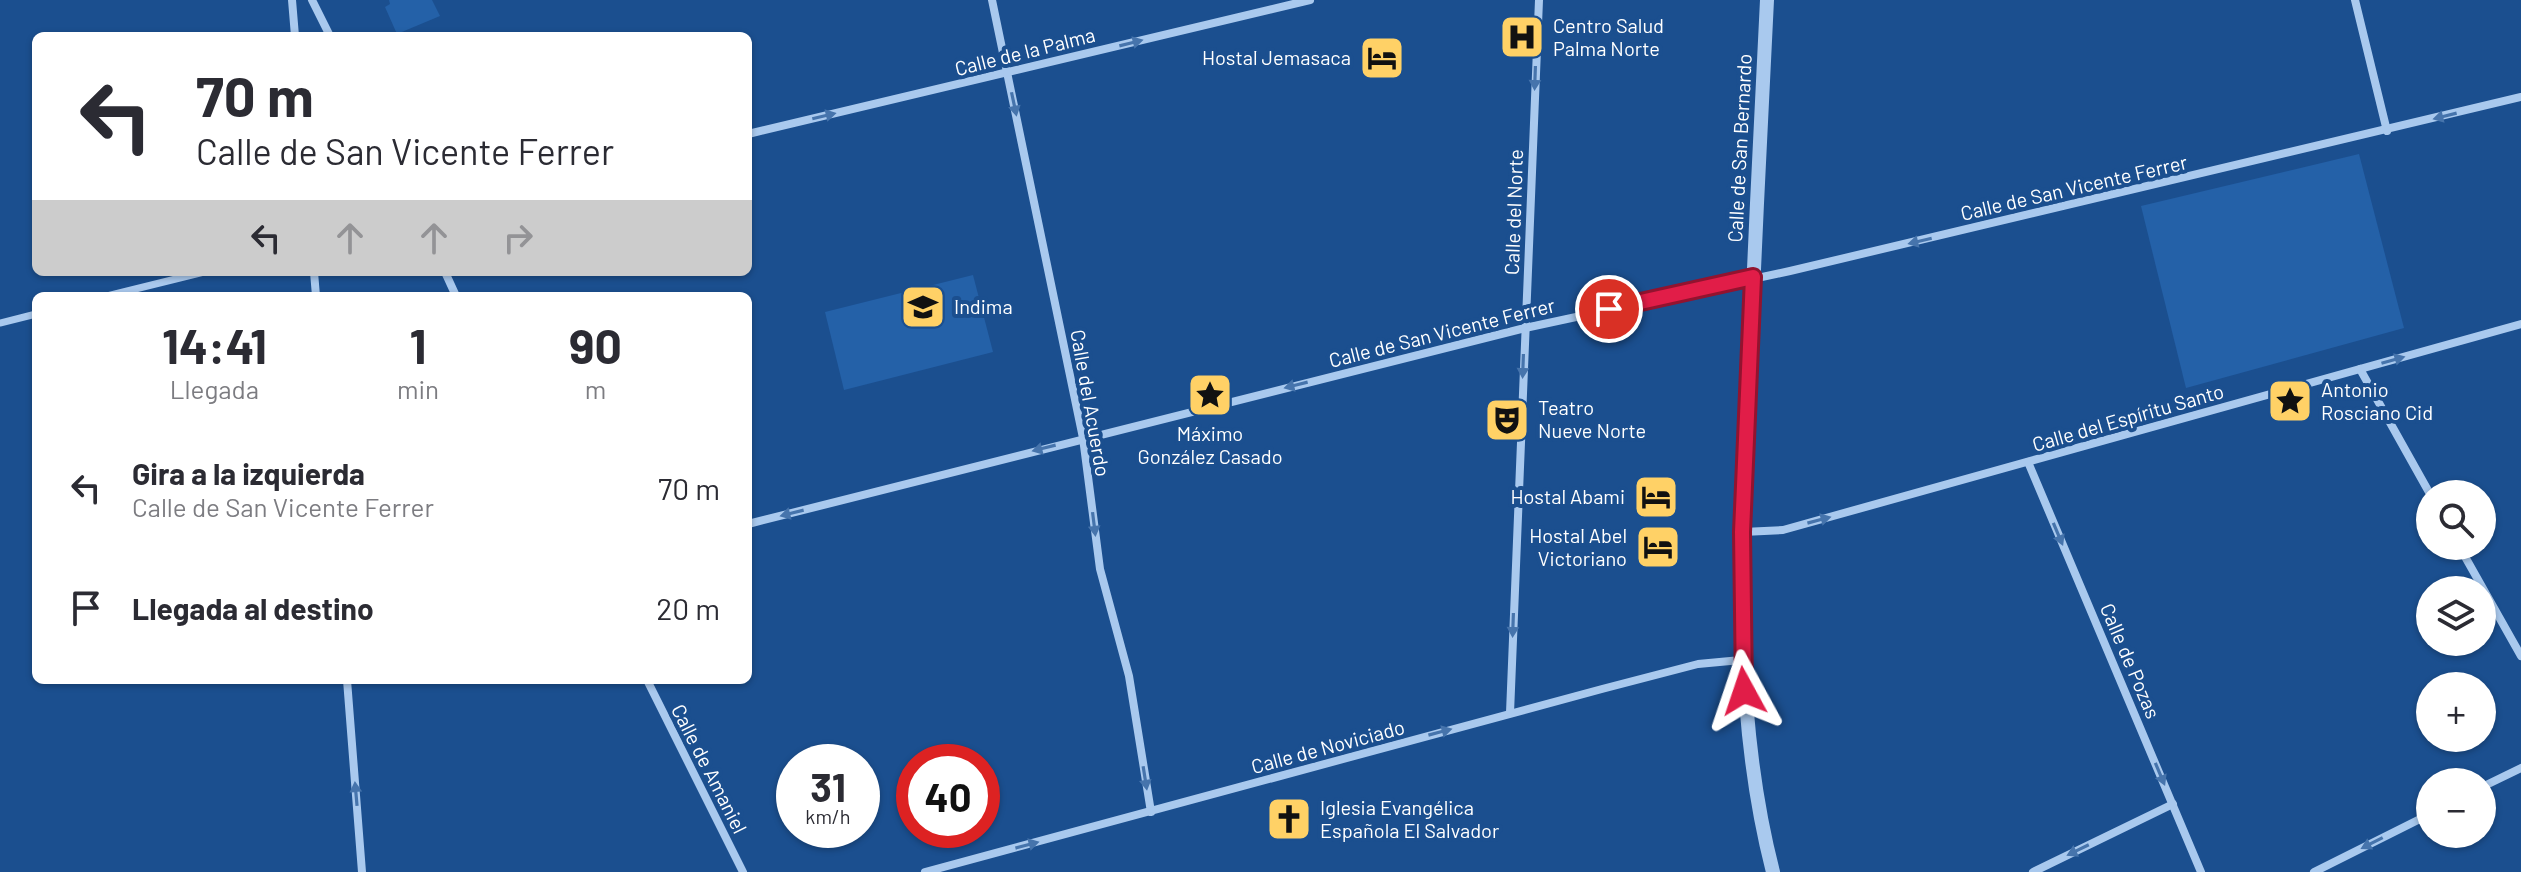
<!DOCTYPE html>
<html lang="es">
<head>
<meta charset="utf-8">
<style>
  body { margin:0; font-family:Barlow,sans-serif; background:#f2f2f3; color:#2b2b33; height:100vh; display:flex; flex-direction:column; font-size:30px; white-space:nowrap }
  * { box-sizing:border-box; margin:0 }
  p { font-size:26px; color:#7c7c81 }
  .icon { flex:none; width:44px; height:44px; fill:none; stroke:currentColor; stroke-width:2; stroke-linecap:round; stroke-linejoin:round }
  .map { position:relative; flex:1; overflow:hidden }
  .side { position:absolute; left:32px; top:292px; width:720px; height:392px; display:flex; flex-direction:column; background:#fff; border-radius:12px; box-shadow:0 2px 6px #0004 }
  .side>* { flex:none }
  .hud { position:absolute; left:32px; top:32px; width:720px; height:244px; border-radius:12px; box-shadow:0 2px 6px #0004; background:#fff; color:#2b2b33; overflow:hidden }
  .controls { position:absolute; left:2416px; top:480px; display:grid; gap:16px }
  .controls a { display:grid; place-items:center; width:80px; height:80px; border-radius:50%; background:#fff; box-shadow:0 2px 6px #0004; font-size:40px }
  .speed { position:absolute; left:776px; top:744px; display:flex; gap:16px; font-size:40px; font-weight:700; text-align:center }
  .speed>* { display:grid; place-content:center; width:104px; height:104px; border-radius:50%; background:#fff; box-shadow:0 2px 6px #0004; line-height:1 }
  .speed small { font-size:20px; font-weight:400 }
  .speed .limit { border:12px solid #d22; background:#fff; color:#111 }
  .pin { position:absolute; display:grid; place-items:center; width:68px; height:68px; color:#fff; margin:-34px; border:4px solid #fff; border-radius:50%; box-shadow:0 2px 8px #0007 }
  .me { position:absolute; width:88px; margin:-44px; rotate:355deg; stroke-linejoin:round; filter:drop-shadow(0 0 6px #0008) }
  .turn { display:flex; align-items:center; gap:28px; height:168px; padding:0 32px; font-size:36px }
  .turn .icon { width:104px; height:104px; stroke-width:2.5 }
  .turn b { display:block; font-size:56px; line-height:68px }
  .lanes { display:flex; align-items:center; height:76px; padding:0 32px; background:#0003; justify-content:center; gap:40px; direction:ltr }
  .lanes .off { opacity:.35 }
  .eta { display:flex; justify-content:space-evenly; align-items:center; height:136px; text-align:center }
  .eta b { font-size:48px; font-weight:700; line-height:56px }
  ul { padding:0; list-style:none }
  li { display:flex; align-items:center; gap:24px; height:120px; padding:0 32px }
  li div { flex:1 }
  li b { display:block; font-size:30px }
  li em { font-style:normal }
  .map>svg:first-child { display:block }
  .green { fill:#2461a8 }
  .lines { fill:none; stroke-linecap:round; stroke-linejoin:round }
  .pedestrian { stroke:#a9c9ee; stroke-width:7 }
  .minor { stroke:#a9c9ee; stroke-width:8 }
  .tertiary { stroke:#a9c9ee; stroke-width:14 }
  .oneway { fill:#4674ac }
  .route-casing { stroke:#92132f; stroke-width:20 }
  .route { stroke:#e11d48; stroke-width:14 }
  .labels { text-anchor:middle; stroke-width:8; stroke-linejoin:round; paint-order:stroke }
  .poi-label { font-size:20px; fill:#fff; stroke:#1b4f8f; text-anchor:start }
  .street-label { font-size:20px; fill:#fff; stroke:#1b4f8f }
</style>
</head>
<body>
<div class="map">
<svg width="2521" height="872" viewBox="0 0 2521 872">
  <rect width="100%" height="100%" fill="#1b4f8f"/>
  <g class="green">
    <polygon points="389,0 432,0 440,16 397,34 385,7 390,4"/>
    <polygon points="2359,154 2404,328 2186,388 2141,206"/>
    <polygon points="973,275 993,352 844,390 825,312"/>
  </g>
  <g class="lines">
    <g class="pedestrian">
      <polyline points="107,296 204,272"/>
      <polyline points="0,323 36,314"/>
    </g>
    <g class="minor">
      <polyline points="292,0 295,36"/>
      <polyline points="312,0 330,36"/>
      <polyline points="992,0 1083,438 1100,569 1129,676 1151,812"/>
      <polyline points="2355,0 2387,131"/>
      <polyline points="748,134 1310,0"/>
      <polyline points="314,272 316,296"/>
      <polyline points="445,272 456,296"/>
      <polyline points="2360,369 2430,494"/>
      <polyline points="2028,462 2201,872"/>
      <polyline points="748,524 1525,328 1790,271 2521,97"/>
      <polyline points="1743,532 1783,530 2521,324"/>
      <polyline points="2459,546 2521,656"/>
      <polyline points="347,680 362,872"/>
      <polyline points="647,680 743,872"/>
      <polyline points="1510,713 1539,0"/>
      <polyline points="2482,787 2521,768"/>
      <polyline points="925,872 1602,689 1698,664 1741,660"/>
      <polyline points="2033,872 2173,804"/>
      <polyline points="2314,872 2430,814"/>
    </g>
    <path class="tertiary" d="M1767,0C1760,134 1754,267 1748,401C1741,559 1733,717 1773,872"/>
  </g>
  <defs><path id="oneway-solid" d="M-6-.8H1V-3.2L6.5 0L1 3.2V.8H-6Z" transform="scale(2)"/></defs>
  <g class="oneway">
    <use href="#oneway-solid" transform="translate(1131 43) rotate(-14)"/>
    <use href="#oneway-solid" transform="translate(1535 78) rotate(92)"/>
    <use href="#oneway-solid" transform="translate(1014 104) rotate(78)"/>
    <use href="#oneway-solid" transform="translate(824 116) rotate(-13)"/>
    <use href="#oneway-solid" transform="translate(2445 116) rotate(166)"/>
    <use href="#oneway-solid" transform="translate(1920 241) rotate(167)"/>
    <use href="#oneway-solid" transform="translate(2393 360) rotate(-16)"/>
    <use href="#oneway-solid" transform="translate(1523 366) rotate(92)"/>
    <use href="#oneway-solid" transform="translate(1296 385) rotate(166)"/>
    <use href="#oneway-solid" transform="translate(1044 448) rotate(166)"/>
    <use href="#oneway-solid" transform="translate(792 513) rotate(166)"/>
    <use href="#oneway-solid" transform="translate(1819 520) rotate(-15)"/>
    <use href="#oneway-solid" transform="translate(1094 524) rotate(83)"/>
    <use href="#oneway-solid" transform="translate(2058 534) rotate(67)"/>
    <use href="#oneway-solid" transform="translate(1513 625) rotate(92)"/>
    <use href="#oneway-solid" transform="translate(1440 732) rotate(-15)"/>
    <use href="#oneway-solid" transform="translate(2160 774) rotate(67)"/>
    <use href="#oneway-solid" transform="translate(1145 778) rotate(81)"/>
    <use href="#oneway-solid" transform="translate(356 794) rotate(-95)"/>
    <use href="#oneway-solid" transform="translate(2372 843) rotate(153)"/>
    <use href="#oneway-solid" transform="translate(1027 845) rotate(-15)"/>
    <use href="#oneway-solid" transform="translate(2078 850) rotate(154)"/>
  </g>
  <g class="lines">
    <g class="route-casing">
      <polyline id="route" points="1609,309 1753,277 1742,532 1744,691"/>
    </g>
    <use href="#route" class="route"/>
  </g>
  <defs>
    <g id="hospital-square" transform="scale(2.3)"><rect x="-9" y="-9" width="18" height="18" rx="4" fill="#ffd166" stroke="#1b4f8f"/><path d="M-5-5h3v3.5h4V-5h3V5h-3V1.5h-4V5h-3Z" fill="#111"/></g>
    <g id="hotel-square" transform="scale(2.3)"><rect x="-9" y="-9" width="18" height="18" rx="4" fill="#ffd166" stroke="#1b4f8f"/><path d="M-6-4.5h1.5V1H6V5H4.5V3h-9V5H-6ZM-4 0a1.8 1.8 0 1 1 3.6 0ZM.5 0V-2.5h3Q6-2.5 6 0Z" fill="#111"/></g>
    <g id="school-square" transform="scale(2.3)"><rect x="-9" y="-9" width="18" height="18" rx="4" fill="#ffd166" stroke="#1b4f8f"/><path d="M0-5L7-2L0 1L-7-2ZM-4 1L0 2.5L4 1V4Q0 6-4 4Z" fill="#111"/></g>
    <g id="sight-square" transform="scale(2.3)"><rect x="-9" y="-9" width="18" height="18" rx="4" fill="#ffd166" stroke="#1b4f8f"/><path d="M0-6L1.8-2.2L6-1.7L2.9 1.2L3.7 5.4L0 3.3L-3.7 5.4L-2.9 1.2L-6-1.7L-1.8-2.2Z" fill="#111"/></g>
    <g id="theatre-square" transform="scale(2.3)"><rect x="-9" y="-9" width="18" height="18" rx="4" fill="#ffd166" stroke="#1b4f8f"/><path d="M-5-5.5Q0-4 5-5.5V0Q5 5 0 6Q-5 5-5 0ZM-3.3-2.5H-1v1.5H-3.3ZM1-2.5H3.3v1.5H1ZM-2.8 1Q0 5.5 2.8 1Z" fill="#111"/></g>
    <g id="church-square" transform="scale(2.3)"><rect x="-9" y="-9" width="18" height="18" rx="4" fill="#ffd166" stroke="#1b4f8f"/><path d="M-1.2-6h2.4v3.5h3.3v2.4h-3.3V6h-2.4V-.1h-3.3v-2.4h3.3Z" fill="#111"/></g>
  </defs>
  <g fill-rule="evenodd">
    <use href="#hospital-square" x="1522" y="37"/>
    <use href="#hotel-square" x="1382" y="58"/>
    <use href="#school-square" x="923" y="307"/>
    <use href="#sight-square" x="1210" y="395"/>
    <use href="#sight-square" x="2290" y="401"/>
    <use href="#theatre-square" x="1507" y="420"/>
    <use href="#hotel-square" x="1656" y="497"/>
    <use href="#hotel-square" x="1658" y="547"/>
    <use href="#church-square" x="1289" y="819"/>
  </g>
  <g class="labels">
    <g class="poi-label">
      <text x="1553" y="33">Centro Salud<tspan x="1553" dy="23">Palma Norte</tspan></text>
      <text x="1351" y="65" text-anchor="end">Hostal Jemasaca</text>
      <text x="954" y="314">Indima</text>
      <text x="2321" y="397">Antonio<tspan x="2321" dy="23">Rosciano Cid</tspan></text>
      <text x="1538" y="415">Teatro<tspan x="1538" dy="23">Nueve Norte</tspan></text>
      <text x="1210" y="441" text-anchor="middle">Máximo<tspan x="1210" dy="23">González Casado</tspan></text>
      <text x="1625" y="504" text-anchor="end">Hostal Abami</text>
      <text x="1627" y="543" text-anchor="end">Hostal Abel<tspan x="1627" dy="23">Victoriano</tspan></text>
      <text x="1320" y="815">Iglesia Evangélica<tspan x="1320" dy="23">Española El Salvador</tspan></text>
    </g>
    <g class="street-label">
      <text transform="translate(1025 52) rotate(-14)" y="7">Calle de la Palma</text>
      <text transform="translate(1740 148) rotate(-87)" y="7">Calle de San Bernardo</text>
      <text transform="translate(2074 188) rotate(-13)" y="7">Calle de San Vicente Ferrer</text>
      <text transform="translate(1514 212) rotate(-88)" y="7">Calle del Norte</text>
      <text transform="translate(1442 333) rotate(-14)" y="7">Calle de San Vicente Ferrer</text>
      <text transform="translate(1090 403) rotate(80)" y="7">Calle del Acuerdo</text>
      <text transform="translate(2128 418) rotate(-16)" y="7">Calle del Espíritu Santo</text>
      <text transform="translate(2130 661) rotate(67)" y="7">Calle de Pozas</text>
      <text transform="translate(1328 747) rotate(-15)" y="7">Calle de Noviciado</text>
      <text transform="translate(709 769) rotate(63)" y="7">Calle de Amaniel</text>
    </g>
  </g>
</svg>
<div class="controls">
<a><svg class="icon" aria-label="search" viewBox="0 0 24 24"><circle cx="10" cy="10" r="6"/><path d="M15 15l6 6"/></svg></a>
<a><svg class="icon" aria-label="layers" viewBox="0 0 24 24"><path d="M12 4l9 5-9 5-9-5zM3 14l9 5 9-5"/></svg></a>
<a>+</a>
<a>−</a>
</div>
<div class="speed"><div>31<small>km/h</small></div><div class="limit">40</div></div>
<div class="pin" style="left:1609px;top:309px;background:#d93025"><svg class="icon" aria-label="arrive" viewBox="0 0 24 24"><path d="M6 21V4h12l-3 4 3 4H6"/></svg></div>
<svg class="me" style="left:1744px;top:691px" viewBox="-20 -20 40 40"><path d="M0-17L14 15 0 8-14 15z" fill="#e11d48" stroke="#fff" stroke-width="4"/></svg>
<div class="hud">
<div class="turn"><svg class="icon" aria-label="left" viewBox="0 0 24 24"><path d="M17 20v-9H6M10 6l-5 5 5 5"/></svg><div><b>70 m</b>Calle de San Vicente Ferrer</div></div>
<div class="lanes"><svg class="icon" aria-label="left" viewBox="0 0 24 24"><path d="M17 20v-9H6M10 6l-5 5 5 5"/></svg><svg class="icon off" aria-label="ahead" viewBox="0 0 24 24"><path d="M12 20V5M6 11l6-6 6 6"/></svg><svg class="icon off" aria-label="ahead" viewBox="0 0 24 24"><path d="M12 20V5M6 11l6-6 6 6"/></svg><svg class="icon off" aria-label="right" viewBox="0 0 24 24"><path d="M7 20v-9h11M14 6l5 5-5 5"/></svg></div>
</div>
<section class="side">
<div class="eta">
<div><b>14:41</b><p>Llegada</p></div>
<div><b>1</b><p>min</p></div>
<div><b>90</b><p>m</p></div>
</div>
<ul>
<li><svg class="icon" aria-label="left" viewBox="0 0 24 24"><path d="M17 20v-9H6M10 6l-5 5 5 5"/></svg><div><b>Gira a la izquierda</b><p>Calle de San Vicente Ferrer</p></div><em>70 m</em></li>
<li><svg class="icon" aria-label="arrive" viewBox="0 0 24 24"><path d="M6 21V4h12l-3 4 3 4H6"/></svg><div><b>Llegada al destino</b></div><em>20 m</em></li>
</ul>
</section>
</div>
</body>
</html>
